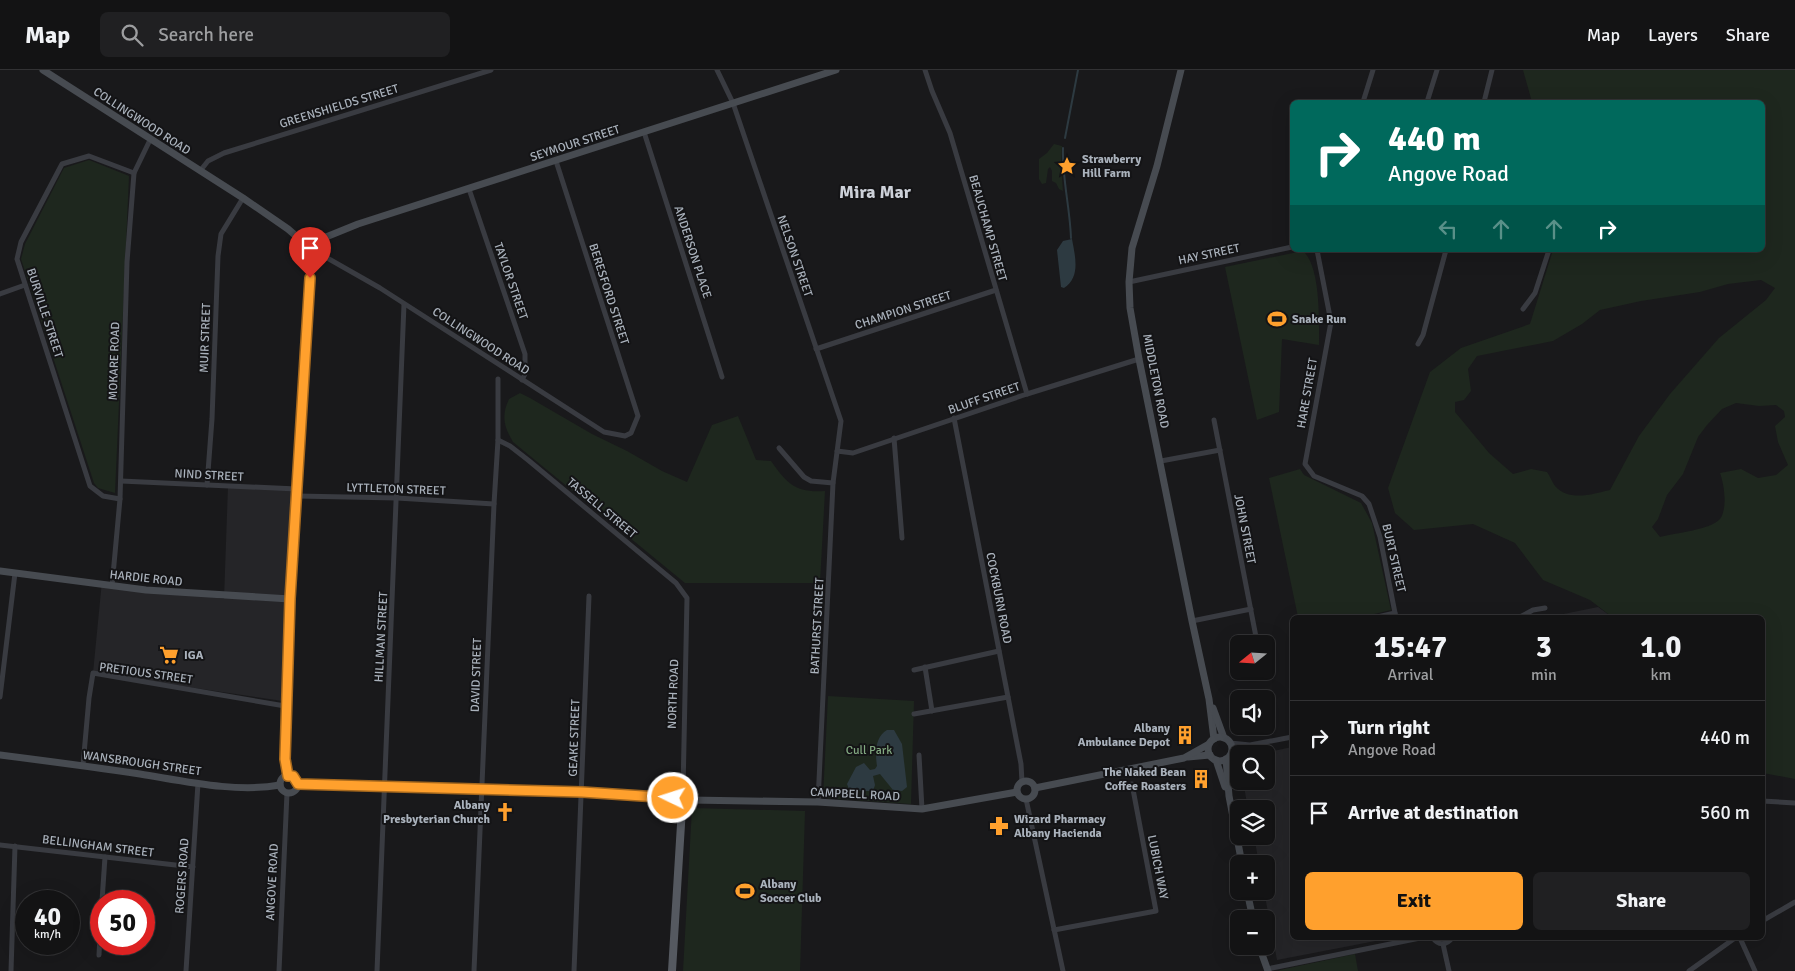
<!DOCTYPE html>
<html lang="en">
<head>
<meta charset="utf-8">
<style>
  body { margin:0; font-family:Signika,sans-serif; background:#202022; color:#f1f3f6; height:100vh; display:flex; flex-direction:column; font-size:19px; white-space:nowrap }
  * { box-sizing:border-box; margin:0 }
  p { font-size:16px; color:#9d9ea0 }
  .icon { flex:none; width:28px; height:28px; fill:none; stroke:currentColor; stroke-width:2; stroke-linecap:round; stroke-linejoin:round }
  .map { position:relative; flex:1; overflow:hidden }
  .drawer { position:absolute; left:1290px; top:545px; width:475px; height:325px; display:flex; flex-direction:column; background:#131314; border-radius:8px; box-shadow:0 5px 20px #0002,0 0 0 1px #323234 }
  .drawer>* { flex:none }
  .top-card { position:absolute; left:1290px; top:30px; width:475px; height:152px; border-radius:8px; box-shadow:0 5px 20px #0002,0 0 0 1px #323234; background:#00695c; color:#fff; overflow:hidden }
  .needle { width:32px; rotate:252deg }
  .fabs { position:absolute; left:1230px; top:565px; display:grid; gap:10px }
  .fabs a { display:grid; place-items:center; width:45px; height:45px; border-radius:8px; background:#131314; box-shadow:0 5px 20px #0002,0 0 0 1px #323234; font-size:25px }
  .speed { position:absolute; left:15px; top:820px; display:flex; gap:10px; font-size:25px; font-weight:700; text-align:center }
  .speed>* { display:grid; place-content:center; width:65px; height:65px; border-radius:50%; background:#131314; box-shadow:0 5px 20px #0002,0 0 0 1px #323234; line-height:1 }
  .speed small { font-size:12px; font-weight:400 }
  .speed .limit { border:8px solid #d22; background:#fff; color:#111 }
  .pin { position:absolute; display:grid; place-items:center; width:42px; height:42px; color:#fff; margin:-51px -21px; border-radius:50% 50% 50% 0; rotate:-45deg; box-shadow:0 0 5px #0007 }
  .pin .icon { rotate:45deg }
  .me { position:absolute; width:55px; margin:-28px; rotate:274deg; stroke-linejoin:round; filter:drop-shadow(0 0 4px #0008) }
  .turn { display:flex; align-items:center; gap:18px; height:105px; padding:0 15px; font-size:22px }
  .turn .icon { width:65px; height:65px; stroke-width:2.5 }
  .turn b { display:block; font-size:35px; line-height:42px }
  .lanes { display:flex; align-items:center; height:48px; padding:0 15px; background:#0003; justify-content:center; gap:25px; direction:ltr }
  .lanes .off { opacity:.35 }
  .eta { display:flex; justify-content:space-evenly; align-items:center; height:85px; text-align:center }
  .eta b { font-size:30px; font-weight:700; line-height:35px }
  .action { display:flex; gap:10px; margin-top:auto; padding:10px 15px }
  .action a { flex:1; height:58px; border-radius:8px; background:#ffa02d; color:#111; font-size:20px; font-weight:700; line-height:58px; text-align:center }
  .action a+a { background:#202022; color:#f1f3f6 }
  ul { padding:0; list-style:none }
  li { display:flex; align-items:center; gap:15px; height:75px; padding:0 15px; border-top:1px solid #323234 }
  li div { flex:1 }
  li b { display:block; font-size:19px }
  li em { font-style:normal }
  header { display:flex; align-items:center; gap:30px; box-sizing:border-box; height:70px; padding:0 25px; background:#131314; border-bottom:1px solid #323234 }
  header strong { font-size:24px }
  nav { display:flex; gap:28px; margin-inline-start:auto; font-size:18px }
  .search { width:350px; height:45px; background:#202022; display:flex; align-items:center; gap:12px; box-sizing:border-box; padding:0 18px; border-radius:8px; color:#9d9ea0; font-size:19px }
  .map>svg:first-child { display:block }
  .built { fill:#252528 }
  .green { fill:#1e271e; fill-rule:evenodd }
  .water { fill:#2d3a41 }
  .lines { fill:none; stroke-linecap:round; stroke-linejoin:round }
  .stream { stroke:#2d3a41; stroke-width:2 }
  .street { stroke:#393b41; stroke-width:5 }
  .secondary { stroke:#474b51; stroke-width:7 }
  .primary { stroke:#555960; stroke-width:8 }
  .route-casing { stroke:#a6681d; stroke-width:12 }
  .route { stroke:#ffa02d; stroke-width:9 }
  .labels { text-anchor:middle; stroke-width:4; stroke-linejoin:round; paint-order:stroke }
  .street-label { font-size:12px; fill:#aab2bc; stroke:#141416 }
  .poi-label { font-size:12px; font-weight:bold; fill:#aab2bc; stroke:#141416; text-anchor:start }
  .park-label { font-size:12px; fill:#82a880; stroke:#141416 }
  .district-label { font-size:18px; font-weight:bold; fill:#ccd0d8; stroke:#141416 }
</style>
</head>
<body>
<header>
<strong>Map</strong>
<div class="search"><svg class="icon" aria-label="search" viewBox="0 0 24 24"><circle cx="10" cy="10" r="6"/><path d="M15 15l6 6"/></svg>Search here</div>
<nav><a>Map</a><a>Layers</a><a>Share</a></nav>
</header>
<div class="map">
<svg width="1795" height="901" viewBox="0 0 1795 901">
  <rect width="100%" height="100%" fill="#19191b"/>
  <g class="built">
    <polygon points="228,416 297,419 289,632 93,603 102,511 224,529"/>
    <polygon points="1598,537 1612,547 1549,547"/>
    <polygon points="1292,677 1292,868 1391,868 1277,890 1264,821 1266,821 1266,794 1259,794 1254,766 1266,766 1266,739 1248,739 1243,711 1266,711 1266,684 1259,684"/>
  </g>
  <g class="green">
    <path d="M1523,0H1795V709L1763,703L1762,548L1612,547L1590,530L1543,510L1515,473L1473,454L1414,460L1395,443L1388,418L1430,302L1461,278L1530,254L1553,180H1762V32H1532ZM1761,210L1775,218L1766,230L1719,268L1670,324L1639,366L1610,420C1593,424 1569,432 1555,416C1552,412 1550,406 1547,402L1531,399L1513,404L1489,383L1455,342V332L1464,330L1471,321L1468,299L1477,286L1553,271L1582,254L1600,240L1641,231L1700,222L1728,214ZM1736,333L1759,336L1776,335L1784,341L1785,347L1775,356L1778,372L1788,395L1776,405L1758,408L1741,399L1720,403C1724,414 1728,438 1720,449C1710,460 1675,463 1660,467L1652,457L1658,449L1667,425L1683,404L1698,367L1707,355L1722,339Z"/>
    <polygon points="1054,74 1062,76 1061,95 1063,121 1059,119 1056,113 1052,111 1052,101 1050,97 1048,99 1046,113 1042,114 1039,109 1039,89 1047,83"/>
    <polygon points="89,90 129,106 115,423 98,418 94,413 21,189 25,174 64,98"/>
    <path d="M1303,181C1321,197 1319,251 1319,275L1282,269L1279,342L1257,350L1225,197Z"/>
    <path d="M520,323L530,328L592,364L627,381L662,401L687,412L712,355L738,346L756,390L771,391C787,414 796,423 825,421L820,513H685L513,372C504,357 501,346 509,329Z"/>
    <polygon points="1300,399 1304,405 1361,433 1372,453 1391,540 1362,547 1298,547 1269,408"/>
    <polygon points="828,626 914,631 911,734 823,728"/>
    <polygon points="692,738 805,741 800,901 683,901"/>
    <polygon points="1355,884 1358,901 1279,901 1280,900"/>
  </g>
  <g class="water">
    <path d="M1072,169C1075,186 1081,207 1064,218L1061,217L1057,180L1063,171Z"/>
    <path d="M887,660H894L902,674L907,717L902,721L893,720L880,704L873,706L875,715L873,721H855L849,719L847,714L856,697L864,693L870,700L875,699L877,696C875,683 875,667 887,660Z"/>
  </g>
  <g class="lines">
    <g class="stream">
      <polyline points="1065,68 1078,0"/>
      <path d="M1063,78C1062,108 1070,138 1071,168"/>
    </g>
    <g class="street">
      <polyline points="717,0 733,33 841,351 833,413 818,732"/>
      <polyline points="925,0 932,21 950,63 1027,324"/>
      <polyline points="1363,32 1373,0"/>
      <polyline points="1427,32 1437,0"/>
      <polyline points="1484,32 1492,0"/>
      <polyline points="644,62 722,307"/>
      <polyline points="200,101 208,91 224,83 491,0"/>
      <polyline points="469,119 525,284 525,304 522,310"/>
      <polyline points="1317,180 1331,252 1305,394 1314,406 1362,426 1369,434 1380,467 1396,548"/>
      <polyline points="322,185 380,218 604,362 625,366 631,363 638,346 556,91"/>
      <polyline points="1129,212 1292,177"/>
      <polyline points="0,224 25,215"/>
      <polyline points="1523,239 1535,223 1549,180"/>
      <polyline points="1418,274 1423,265 1446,180"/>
      <polyline points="816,279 996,220"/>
      <polyline points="954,348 1021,694 1022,712"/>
      <polyline points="1214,350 1257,572"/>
      <polyline points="894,368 902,468"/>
      <polyline points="498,370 510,376 528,390 676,513 687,528 683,721"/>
      <polyline points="779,378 804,407 811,411 833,413"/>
      <polyline points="837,381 853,383 1027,324 1139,289"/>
      <polyline points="1161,391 1220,380"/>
      <polyline points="121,411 297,419"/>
      <polyline points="207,415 212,349 218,186 221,164 243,128"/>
      <polyline points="297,426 397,428 494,434"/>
      <polyline points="120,429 103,426 90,416 17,189 21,172 62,94 89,86 134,103"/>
      <polyline points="112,516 120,429 127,192 134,103 150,70"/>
      <polyline points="1373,548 1395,543"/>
      <polyline points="1518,548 1533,540 1545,538"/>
      <polyline points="1192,551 1251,539"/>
      <polyline points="925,597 932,641"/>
      <polyline points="914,600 999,581"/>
      <polyline points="0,627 15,503"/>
      <polyline points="914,644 1008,627"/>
      <polyline points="1230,673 1250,675 1292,667"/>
      <polyline points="1231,683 1248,676"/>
      <polyline points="919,685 922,739"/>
      <polyline points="83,695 89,628 93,603 285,636"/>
      <polyline points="1026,729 1063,901"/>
      <polyline points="1762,731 1795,733"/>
      <polyline points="0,775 193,797"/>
      <polyline points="102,831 105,787"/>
      <polyline points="1762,851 1795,832"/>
      <polyline points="1054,860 1156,841 1132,714"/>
      <path d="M1433,868C1438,876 1447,875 1452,868"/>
      <polyline points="1740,868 1755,901"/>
      <polyline points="1443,874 1449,901"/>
      <polyline points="99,885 101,845"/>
      <polyline points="1267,899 1420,868"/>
      <polyline points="11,901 15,776"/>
      <polyline points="186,901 198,713"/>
      <polyline points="279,901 287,723"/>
      <polyline points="377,901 404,234"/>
      <polyline points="474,901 494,434 498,370 498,309"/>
      <polyline points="574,901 589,526"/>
      <polyline points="1689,901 1735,868"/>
    </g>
    <g class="secondary">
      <polyline points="43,0 243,128 288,159 303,172"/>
      <polyline points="1181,0 1157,96 1132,178 1129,212 1130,238 1139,289 1192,551 1209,629 1214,669"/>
      <circle cx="314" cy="177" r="11"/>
      <polyline points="321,169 358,154 836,0"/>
      <polyline points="0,501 146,520 290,529"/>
      <polyline points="1213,638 1224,668"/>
      <circle cx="1220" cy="679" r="12"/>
      <path d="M0,685C47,691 93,697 140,704C184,711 236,723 280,715"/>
      <polyline points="1188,687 1210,685"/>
      <polyline points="1226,689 1229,726 1242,794"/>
      <polyline points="1216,690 1225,717"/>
      <polyline points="288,705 285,689 290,529 311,188"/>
      <circle cx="289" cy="714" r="9"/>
      <circle cx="1026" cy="720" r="9"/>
      <polyline points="298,714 582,722 673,728"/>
      <polyline points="1035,718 1184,688 1209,674"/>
      <circle cx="682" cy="729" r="9"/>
      <polyline points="690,730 818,732 922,739 1017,722"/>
      <polyline points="1247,821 1253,849"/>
      <polyline points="1259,876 1268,901"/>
    </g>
    <polyline class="primary" points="672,901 682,738"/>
  </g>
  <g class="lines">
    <g class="route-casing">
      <polyline id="route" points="310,208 290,529 285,689 288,706 293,706 298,714 582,722 673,728"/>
    </g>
    <use href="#route" class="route"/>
  </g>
  <defs>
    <g id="sight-bare" transform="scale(1.5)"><path d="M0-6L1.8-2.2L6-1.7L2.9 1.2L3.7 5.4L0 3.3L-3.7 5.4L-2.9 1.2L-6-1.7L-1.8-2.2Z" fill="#ffa02d" stroke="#141416" stroke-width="2.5" paint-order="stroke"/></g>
    <g id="stadium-bare" transform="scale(1.5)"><path d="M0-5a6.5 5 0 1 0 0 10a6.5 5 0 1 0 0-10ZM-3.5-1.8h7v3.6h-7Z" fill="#ffa02d" stroke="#141416" stroke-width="2.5" paint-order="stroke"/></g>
    <g id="supermarket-bare" transform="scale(1.5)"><path d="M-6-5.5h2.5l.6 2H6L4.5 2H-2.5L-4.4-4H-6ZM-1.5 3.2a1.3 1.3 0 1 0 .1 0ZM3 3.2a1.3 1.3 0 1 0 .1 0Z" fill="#ffa02d" stroke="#141416" stroke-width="2.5" paint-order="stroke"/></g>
    <g id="building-bare" transform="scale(1.5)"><path d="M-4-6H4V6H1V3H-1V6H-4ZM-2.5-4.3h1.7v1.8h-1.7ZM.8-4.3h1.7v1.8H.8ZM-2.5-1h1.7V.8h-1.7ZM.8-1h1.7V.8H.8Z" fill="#ffa02d" stroke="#141416" stroke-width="2.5" paint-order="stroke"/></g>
    <g id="church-bare" transform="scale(1.5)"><path d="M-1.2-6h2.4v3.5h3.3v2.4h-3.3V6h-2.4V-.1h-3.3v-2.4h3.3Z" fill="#ffa02d" stroke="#141416" stroke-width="2.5" paint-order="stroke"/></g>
    <g id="pharmacy-bare" transform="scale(1.5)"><path d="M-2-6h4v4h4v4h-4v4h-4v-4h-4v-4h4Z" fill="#ffa02d" stroke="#141416" stroke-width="2.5" paint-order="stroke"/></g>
  </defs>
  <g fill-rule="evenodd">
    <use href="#sight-bare" x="1067" y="96"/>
    <use href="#stadium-bare" x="1277" y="249"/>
    <use href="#supermarket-bare" x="169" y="585"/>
    <use href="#building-bare" x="1185" y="665"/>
    <use href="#building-bare" x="1201" y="709"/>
    <use href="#church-bare" x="505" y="742"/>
    <use href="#pharmacy-bare" x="999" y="756"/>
    <use href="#stadium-bare" x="745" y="821"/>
  </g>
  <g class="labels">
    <g class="street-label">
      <text transform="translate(339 36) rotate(-17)" y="4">GREENSHIELDS STREET</text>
      <text transform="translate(142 51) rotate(33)" y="4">COLLINGWOOD ROAD</text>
      <text transform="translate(575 73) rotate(-18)" y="4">SEYMOUR STREET</text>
      <text transform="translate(988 158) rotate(74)" y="4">BEAUCHAMP STREET</text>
      <text transform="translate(693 182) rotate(72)" y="4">ANDERSON PLACE</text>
      <text transform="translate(1209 184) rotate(-12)" y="4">HAY STREET</text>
      <text transform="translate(795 186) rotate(71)" y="4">NELSON STREET</text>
      <text transform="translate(511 211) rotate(71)" y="4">TAYLOR STREET</text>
      <text transform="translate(609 224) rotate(72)" y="4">BERESFORD STREET</text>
      <text transform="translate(903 240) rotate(-18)" y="4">CHAMPION STREET</text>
      <text transform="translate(45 243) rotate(72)" y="4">BURVILLE STREET</text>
      <text transform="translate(205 268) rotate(-88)" y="4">MUIR STREET</text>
      <text transform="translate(481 271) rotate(33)" y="4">COLLINGWOOD ROAD</text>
      <text transform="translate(114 291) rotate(-88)" y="4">MOKARE ROAD</text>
      <text transform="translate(1156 311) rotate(79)" y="4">MIDDLETON ROAD</text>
      <text transform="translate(1307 323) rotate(-80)" y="4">HARE STREET</text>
      <text transform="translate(984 328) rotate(-19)" y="4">BLUFF STREET</text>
      <text transform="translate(209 405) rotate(3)" y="4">NIND STREET</text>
      <text transform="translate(396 419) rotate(2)" y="4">LYTTLETON STREET</text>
      <text transform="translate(602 438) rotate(40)" y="4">TASSELL STREET</text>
      <text transform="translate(1245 459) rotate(79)" y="4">JOHN STREET</text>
      <text transform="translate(1394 488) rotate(77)" y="4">BURT STREET</text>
      <text transform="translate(146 508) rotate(6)" y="4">HARDIE ROAD</text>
      <text transform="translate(999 528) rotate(79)" y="4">COCKBURN ROAD</text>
      <text transform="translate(817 556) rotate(-87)" y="4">BATHURST STREET</text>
      <text transform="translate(381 567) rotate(-87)" y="4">HILLMAN STREET</text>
      <text transform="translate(146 603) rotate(8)" y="4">PRETIOUS STREET</text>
      <text transform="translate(476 605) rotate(-88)" y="4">DAVID STREET</text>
      <text transform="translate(673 624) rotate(-88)" y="4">NORTH ROAD</text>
      <text transform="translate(574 668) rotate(-88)" y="4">GEAKE STREET</text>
      <text transform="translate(142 693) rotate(8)" y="4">WANSBROUGH STREET</text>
      <text transform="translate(855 724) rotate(3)" y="4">CAMPBELL ROAD</text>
      <text transform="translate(98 776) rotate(7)" y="4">BELLINGHAM STREET</text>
      <text transform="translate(1158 797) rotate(79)" y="4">LUBICH WAY</text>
      <text transform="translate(182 806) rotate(-86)" y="4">ROGERS ROAD</text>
      <text transform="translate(272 812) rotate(-87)" y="4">ANGOVE ROAD</text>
    </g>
    <g class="poi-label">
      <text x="1082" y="93">Strawberry<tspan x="1082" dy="14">Hill Farm</tspan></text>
      <text x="1292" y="253">Snake Run</text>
      <text x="184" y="589">IGA</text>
      <text x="1170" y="662" text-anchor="end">Albany<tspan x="1170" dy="14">Ambulance Depot</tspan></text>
      <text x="1186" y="706" text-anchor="end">The Naked Bean<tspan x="1186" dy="14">Coffee Roasters</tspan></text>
      <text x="490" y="739" text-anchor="end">Albany<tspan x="490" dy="14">Presbyterian Church</tspan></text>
      <text x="1014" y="753">Wizard Pharmacy<tspan x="1014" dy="14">Albany Hacienda</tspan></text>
      <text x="760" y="818">Albany<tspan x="760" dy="14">Soccer Club</tspan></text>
    </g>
    <g class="park-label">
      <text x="869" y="684">Cull Park</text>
    </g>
    <g class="district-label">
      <text x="875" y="128">Mira Mar</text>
    </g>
  </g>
</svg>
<div class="fabs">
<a><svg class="needle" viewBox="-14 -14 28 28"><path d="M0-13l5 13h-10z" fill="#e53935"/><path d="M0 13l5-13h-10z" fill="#9d9ea0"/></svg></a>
<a><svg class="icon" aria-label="sound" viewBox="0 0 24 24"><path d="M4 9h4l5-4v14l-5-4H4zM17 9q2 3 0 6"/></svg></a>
<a><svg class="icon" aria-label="search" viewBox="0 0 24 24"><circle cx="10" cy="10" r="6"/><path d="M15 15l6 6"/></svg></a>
<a><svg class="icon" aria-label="layers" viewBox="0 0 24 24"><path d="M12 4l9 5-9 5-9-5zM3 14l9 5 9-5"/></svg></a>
<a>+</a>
<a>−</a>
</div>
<div class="speed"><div>40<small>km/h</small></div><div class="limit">50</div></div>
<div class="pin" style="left:310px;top:208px;background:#d93025"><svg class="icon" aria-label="arrive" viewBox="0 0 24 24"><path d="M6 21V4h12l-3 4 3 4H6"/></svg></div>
<svg class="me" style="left:673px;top:728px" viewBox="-20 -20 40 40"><circle r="17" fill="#ffa02d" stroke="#fff" stroke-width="3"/><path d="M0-11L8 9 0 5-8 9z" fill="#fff"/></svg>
<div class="top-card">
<div class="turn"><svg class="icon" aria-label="right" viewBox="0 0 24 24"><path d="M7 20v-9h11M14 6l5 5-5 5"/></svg><div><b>440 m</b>Angove Road</div></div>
<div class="lanes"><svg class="icon off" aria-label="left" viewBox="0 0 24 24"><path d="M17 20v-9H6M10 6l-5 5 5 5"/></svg><svg class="icon off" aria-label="ahead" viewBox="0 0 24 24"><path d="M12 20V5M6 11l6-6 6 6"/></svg><svg class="icon off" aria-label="ahead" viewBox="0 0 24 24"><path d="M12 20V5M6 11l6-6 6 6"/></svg><svg class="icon" aria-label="right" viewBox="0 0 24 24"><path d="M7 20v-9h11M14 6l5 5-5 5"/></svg></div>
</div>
<section class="drawer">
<div class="eta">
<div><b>15:47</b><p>Arrival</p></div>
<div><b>3</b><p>min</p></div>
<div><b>1.0</b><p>km</p></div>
</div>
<ul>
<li><svg class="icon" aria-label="right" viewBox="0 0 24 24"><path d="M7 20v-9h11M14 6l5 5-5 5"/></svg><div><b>Turn right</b><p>Angove Road</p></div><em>440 m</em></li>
<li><svg class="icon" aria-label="arrive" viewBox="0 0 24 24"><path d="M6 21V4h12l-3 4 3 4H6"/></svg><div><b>Arrive at destination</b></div><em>560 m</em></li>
</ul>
<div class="action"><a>Exit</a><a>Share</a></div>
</section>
</div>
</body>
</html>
